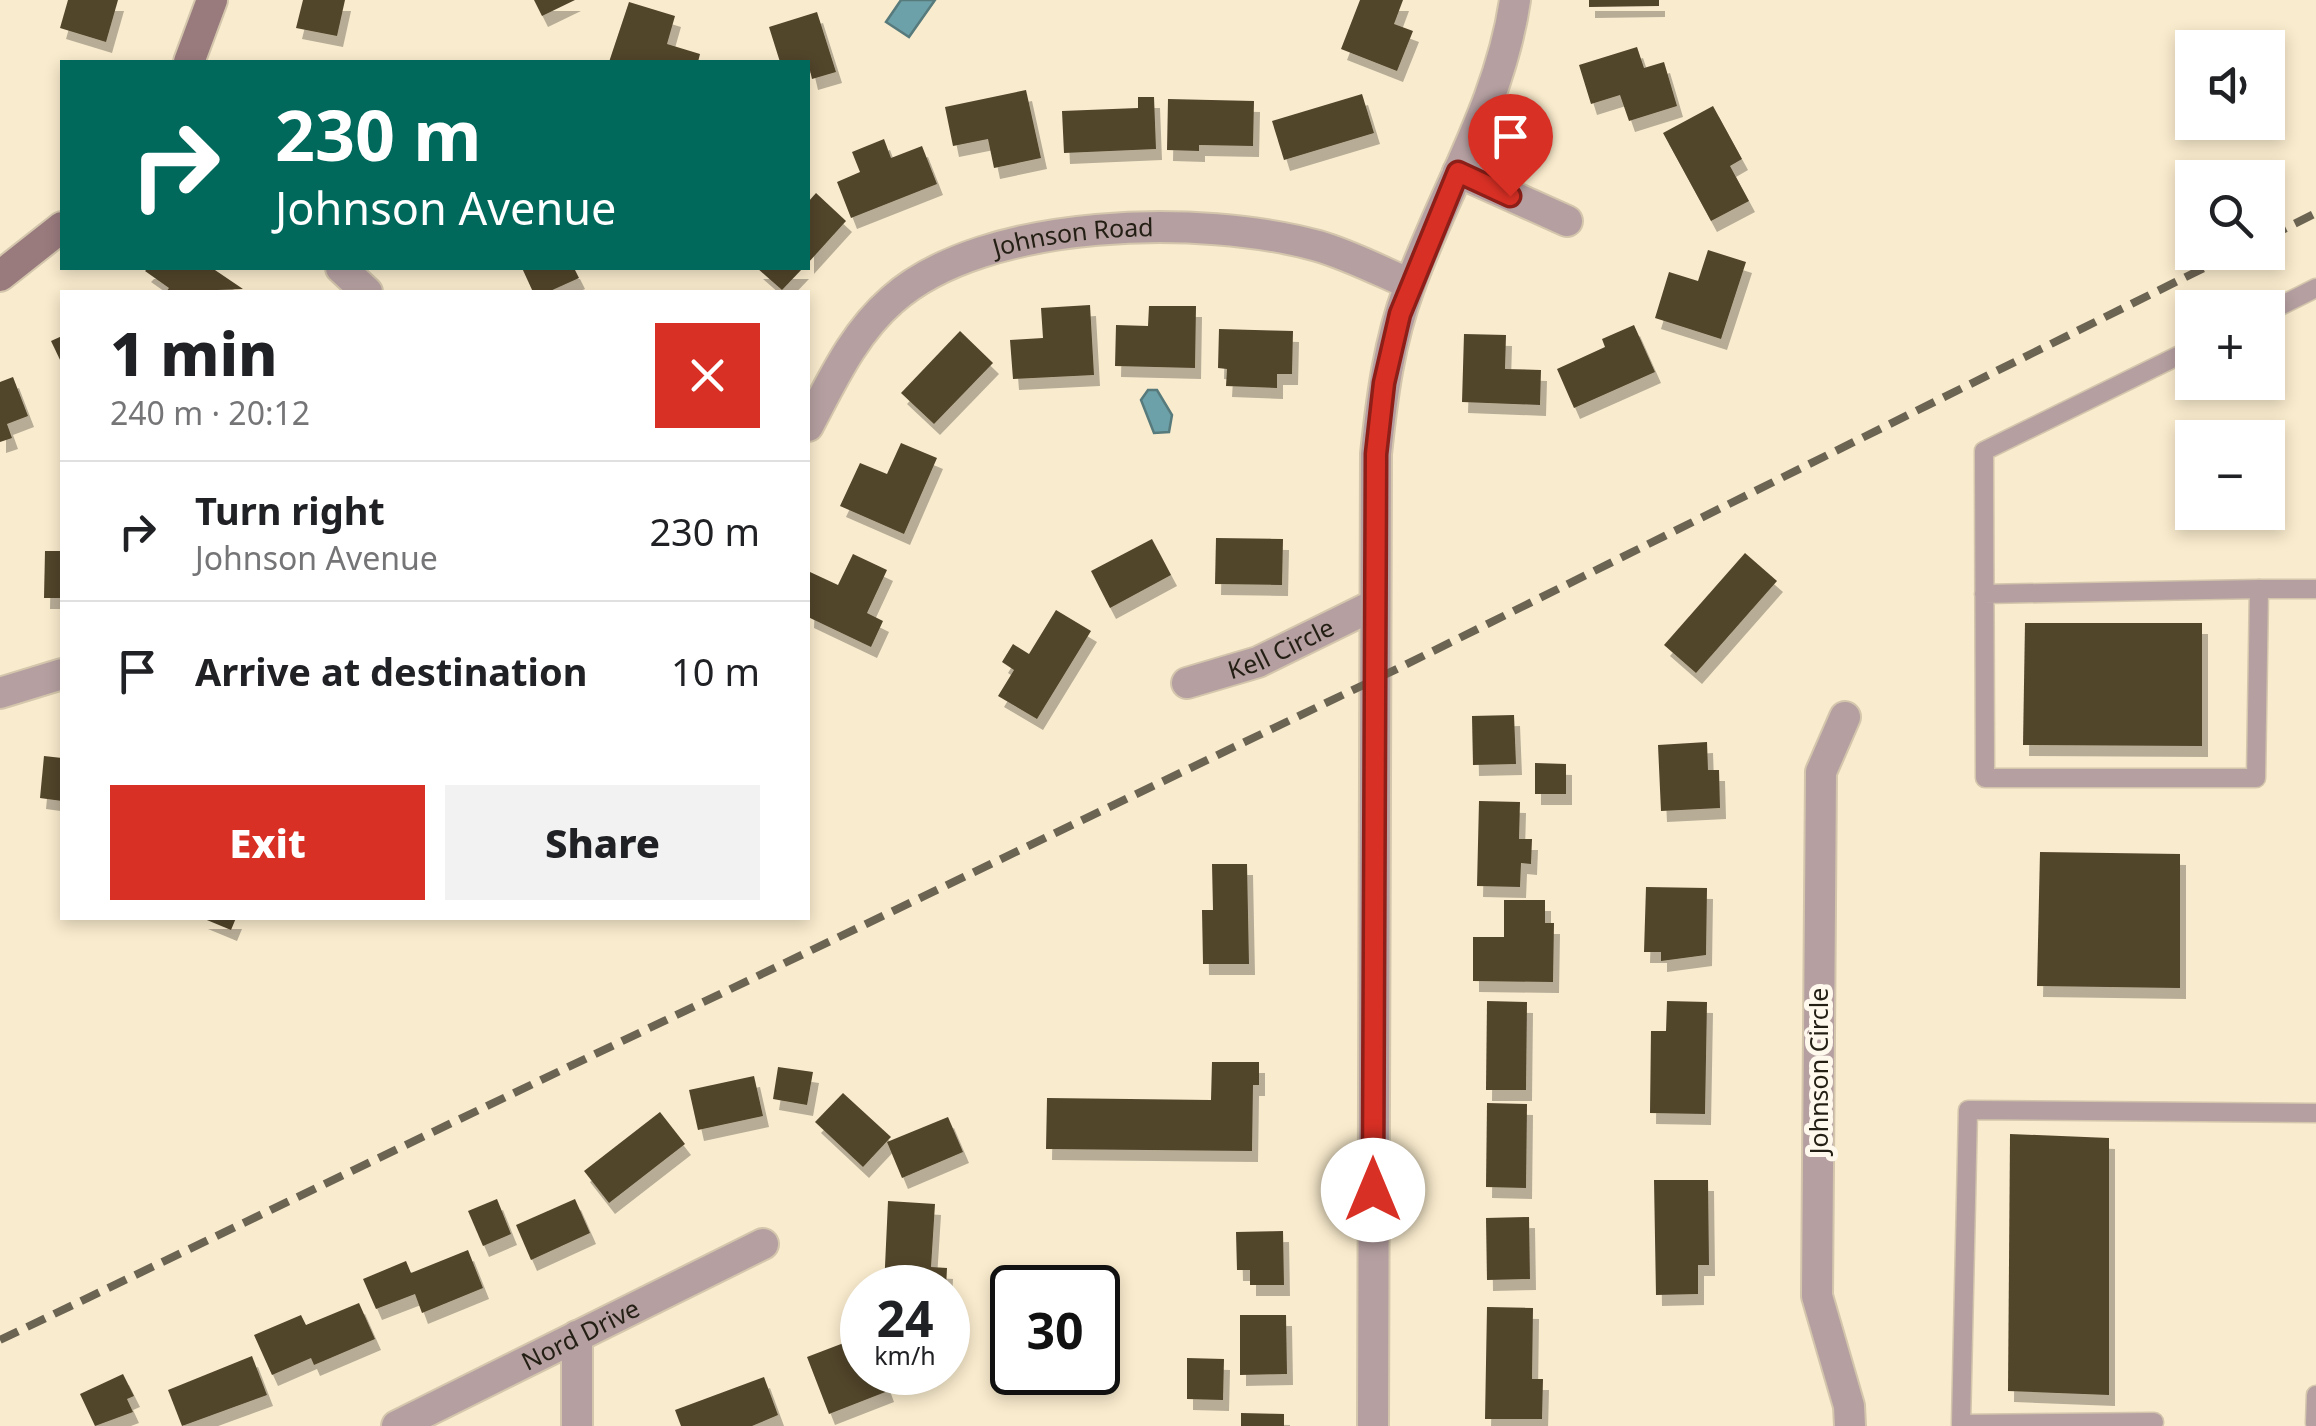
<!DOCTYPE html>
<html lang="en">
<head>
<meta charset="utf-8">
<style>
  body { margin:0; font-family:"Noto Sans",sans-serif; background:#f2f2f2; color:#202124; height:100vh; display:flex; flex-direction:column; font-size:38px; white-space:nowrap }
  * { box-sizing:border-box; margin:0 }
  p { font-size:32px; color:#757577 }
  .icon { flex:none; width:55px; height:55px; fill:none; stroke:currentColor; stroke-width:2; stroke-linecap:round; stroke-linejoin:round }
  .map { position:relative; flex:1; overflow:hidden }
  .drawer { position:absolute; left:60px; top:290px; width:750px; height:630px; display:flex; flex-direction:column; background:#fff; border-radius:0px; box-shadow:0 5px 15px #0003 }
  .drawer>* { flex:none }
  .hud { position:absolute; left:60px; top:60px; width:750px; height:210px; border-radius:0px; box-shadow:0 5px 15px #0003; background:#00695c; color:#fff; overflow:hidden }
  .buttons { position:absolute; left:2175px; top:30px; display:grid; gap:20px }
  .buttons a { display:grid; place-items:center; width:110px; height:110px; border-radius:0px; background:#fff; box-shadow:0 5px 15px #0003; font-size:50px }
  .speed { position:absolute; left:840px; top:1265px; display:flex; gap:20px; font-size:50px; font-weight:700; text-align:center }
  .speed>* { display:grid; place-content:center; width:130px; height:130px; border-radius:50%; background:#fff; box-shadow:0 5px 15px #0003; line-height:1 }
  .speed small { font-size:25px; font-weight:400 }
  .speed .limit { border:5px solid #111; border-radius:15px; background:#fff; color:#111 }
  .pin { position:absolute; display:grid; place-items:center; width:85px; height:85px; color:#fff; margin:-102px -42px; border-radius:50% 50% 50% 0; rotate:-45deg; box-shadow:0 0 10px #0007 }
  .pin .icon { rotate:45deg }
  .me { position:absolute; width:110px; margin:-55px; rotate:0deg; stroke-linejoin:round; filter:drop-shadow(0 0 8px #0008) }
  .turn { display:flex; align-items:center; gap:35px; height:210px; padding:0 50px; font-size:45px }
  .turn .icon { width:130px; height:130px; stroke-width:2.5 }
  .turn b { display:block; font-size:70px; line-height:85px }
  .round { display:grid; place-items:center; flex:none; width:105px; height:105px; border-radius:0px; background:#f2f2f2 }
  .head { display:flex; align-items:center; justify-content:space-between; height:170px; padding:0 50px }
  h1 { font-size:60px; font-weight:800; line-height:75px }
  .cta { display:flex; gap:20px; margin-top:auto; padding:20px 50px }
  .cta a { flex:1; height:115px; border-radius:0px; background:#d93025; color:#fff; font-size:40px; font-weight:800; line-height:115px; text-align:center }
  .cta a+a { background:#f2f2f2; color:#202124 }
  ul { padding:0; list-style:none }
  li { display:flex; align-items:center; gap:30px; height:140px; padding:0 50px; border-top:2px solid #e0e0e0 }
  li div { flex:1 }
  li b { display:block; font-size:38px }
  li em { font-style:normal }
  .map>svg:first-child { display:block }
  .water { fill:#6da1a9; stroke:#577a7c; stroke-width:2.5 }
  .building { fill:#51452c; filter:url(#shadow) }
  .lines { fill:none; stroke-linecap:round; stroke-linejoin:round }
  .lane-casing { stroke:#d3c6ac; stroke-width:21 }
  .street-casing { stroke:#d3c6ac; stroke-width:34 }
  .secondary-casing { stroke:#d3c6ac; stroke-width:34 }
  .lane { stroke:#b59fa1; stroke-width:18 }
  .street { stroke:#b59fa1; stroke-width:30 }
  .secondary { stroke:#997a7d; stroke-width:30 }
  .rail { stroke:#6c6453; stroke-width:8; stroke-dasharray:20 10; stroke-linecap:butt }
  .route-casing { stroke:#8d1f18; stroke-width:25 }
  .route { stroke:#d93025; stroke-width:18 }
  .labels { text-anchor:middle; stroke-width:10; stroke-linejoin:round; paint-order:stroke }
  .street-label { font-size:25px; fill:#241f14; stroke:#fff9ed }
</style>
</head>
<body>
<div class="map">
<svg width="2316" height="1426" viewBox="0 0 2316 1426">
  <defs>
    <filter id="shadow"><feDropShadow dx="6" dy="11" stdDeviation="0" flood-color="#0004"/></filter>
  </defs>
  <rect width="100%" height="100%" fill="#f9ebcd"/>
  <g class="water">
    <polygon points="901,0 935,0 909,37 886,22"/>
    <polygon points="1148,390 1157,390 1172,415 1169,432 1154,433 1141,400"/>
  </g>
  <g class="building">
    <polygon points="68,0 118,0 106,42 60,28"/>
    <polygon points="303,0 345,0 337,36 296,28"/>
    <polygon points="534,0 575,0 542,16"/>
    <polygon points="1360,0 1403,0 1394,24 1413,31 1397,71 1341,49"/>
    <polygon points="1589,0 1659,0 1659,6 1589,7"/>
    <polygon points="629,2 675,16 667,44 700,54 698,62 609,62"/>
    <polygon points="817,12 836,72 812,79 808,62 780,62 769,27"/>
    <polygon points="1637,47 1644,68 1664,62 1677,106 1629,121 1620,95 1591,104 1579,65"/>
    <polygon points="1026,90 1041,158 994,168 988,139 953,146 945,107"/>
    <polygon points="1362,94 1374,133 1284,160 1272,121"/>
    <polygon points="1138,97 1154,97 1156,149 1064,153 1062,111 1138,108"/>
    <polygon points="1168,99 1254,101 1253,146 1199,145 1199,151 1167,150"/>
    <polygon points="1713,106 1742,159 1730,166 1749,201 1711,221 1663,133"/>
    <polygon points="884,139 891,158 922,146 937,184 851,218 837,182 860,172 852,152"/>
    <polygon points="816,193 846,221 808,263 808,202"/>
    <polygon points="1708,250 1746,262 1721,339 1655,318 1669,272 1698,281"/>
    <polygon points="148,268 212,268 243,289 166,292 169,288 145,271"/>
    <polygon points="522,268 574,268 579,278 548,292 533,292"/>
    <polygon points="757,268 803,268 782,290"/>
    <polygon points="1090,305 1094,375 1013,379 1010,340 1043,338 1041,308"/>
    <polygon points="1149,306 1196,306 1195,368 1115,366 1116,325 1148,326"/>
    <polygon points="1634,325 1655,372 1574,408 1557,369 1605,347 1602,339"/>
    <polygon points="1219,329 1293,331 1292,374 1277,374 1277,388 1226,386 1227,369 1218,368"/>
    <polygon points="960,331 993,363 934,424 901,393"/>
    <polygon points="1464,334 1506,335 1505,369 1541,370 1540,405 1462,402"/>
    <polygon points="62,336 62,364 51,341"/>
    <polygon points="13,377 28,416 7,424 12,438 0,442 0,382"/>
    <polygon points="901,443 937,458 904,534 840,506 860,463 887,474"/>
    <polygon points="1216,538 1283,539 1282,585 1215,584"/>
    <polygon points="1152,539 1171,575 1110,608 1091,571"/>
    <polygon points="45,551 62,551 62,598 44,598"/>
    <polygon points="1745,553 1777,581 1696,673 1664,645"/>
    <polygon points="853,554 887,570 867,613 883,621 871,647 808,617 810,572 838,585"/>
    <polygon points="1056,610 1091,631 1037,719 998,696 1014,670 1002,662 1013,644 1029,654"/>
    <polygon points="2025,623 2202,623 2202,746 2023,745"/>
    <polygon points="1514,715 1516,764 1473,765 1472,716"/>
    <polygon points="1707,742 1708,770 1719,770 1720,808 1661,811 1658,745"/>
    <polygon points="44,756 62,758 62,801 40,798"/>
    <polygon points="1535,763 1566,764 1566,794 1535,794"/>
    <polygon points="1479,801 1520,802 1519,839 1532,839 1531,864 1521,863 1520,887 1477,886"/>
    <polygon points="2040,852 2180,854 2180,988 2037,986"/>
    <polygon points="1212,864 1247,864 1249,964 1203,964 1202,910 1213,910"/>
    <polygon points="1646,887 1707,888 1706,955 1661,961 1661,952 1644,952"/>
    <polygon points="1504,900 1545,900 1545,923 1554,923 1553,982 1473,981 1473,937 1504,937"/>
    <polygon points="202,918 236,918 231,930"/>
    <polygon points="1487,1001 1527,1002 1526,1090 1486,1090"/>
    <polygon points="1667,1001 1707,1002 1705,1114 1650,1113 1651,1031 1666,1031"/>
    <polygon points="1212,1062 1259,1062 1259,1085 1253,1085 1252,1151 1046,1149 1047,1098 1211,1100"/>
    <polygon points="778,1067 813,1072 807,1105 773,1099"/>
    <polygon points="754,1076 763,1116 698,1130 689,1090"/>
    <polygon points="843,1093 891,1137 863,1167 815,1122"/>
    <polygon points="1487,1103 1527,1104 1526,1188 1486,1187"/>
    <polygon points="660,1112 685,1144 609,1203 584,1171"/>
    <polygon points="948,1117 963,1152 902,1178 887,1142"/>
    <polygon points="2010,1134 2109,1138 2109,1395 2008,1391"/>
    <polygon points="1654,1180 1708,1180 1709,1265 1698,1265 1698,1294 1656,1295"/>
    <polygon points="497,1199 511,1234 483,1246 468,1211"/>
    <polygon points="575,1199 590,1233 531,1260 516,1225"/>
    <polygon points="888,1201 935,1204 931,1267 947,1268 946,1288 884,1288"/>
    <polygon points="1529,1217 1530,1279 1487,1280 1486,1218"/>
    <polygon points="1283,1231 1284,1285 1250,1285 1250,1270 1237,1270 1236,1232"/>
    <polygon points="468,1250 483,1288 422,1313 415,1294 376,1309 363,1279 406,1261 411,1273"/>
    <polygon points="359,1303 375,1339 314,1365 311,1358 272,1375 254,1335 301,1315 306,1325"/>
    <polygon points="1487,1307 1533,1308 1532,1379 1543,1379 1542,1419 1485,1419"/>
    <polygon points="1240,1315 1286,1315 1287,1374 1240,1375"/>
    <polygon points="862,1336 862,1372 881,1372 888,1391 829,1414 807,1357"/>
    <polygon points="252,1356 267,1395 182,1426 168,1390"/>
    <polygon points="1187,1358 1224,1359 1223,1400 1187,1399"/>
    <polygon points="123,1374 134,1396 127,1399 133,1412 95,1426 80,1394"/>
    <polygon points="764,1377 778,1415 752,1426 681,1426 675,1410"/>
    <polygon points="1241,1413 1284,1414 1284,1426 1241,1426"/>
  </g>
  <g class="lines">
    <g class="lane-casing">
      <g id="lane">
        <polyline points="2268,312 2316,288"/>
        <polyline points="2259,589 2316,589"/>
        <polyline points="1984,594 2259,589 2256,778 1985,778 1984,451 2192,349"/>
        <polyline points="2154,1422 1961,1424 1968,1110 2316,1113"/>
        <polyline points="2315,1423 2316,1395"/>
      </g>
    </g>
    <g class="street-casing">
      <g id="street">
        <polyline points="1458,172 1567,221"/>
        <polyline points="341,268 367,292"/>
        <path id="s1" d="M808,426C832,381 853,334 892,300C985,217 1203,214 1318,246C1349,255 1380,271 1410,284"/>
        <path id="s2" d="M1187,683L1258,662L1372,606"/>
        <polyline points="0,693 62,674"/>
        <polyline points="1845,717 1821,772 1817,1296 1849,1406 1850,1426"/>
        <polyline points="577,1336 577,1426"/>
        <path id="s3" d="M397,1426L763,1244"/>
        <path d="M1373,1426L1376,454C1382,397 1389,342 1409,288C1444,191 1500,104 1515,0"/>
      </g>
    </g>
    <g class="secondary-casing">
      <g id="secondary">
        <polyline points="189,62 212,0"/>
        <polyline points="0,276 62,227"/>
      </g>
    </g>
    <use href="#lane" class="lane"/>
    <use href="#street" class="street"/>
    <use href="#secondary" class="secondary"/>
    <g class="rail">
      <polyline points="2268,237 2316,213"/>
      <polyline points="0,1340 1405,665 2236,252"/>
    </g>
  </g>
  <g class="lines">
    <g class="route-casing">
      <polyline id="route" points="1373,1190 1376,454 1384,383 1400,314 1458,172 1510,196"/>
    </g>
    <use href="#route" class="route"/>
  </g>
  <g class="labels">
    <g class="street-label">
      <text dy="9" stroke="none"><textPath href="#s1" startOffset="348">Johnson Road</textPath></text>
      <text dy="9" stroke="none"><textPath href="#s2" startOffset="100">Kell Circle</textPath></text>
      <text transform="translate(1819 1071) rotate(-90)" y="9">Johnson Circle</text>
      <text dy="9" stroke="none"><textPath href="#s3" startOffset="205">Nord Drive</textPath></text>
    </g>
  </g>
</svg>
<div class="buttons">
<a><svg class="icon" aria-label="sound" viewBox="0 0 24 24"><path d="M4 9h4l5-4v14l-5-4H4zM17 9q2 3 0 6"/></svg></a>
<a><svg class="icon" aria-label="search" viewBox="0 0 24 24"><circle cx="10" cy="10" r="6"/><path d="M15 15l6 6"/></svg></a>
<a>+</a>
<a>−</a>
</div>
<div class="speed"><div>24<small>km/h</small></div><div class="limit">30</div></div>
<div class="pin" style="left:1510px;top:196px;background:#d93025"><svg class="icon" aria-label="arrive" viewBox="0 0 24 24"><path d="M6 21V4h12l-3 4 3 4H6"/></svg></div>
<svg class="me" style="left:1373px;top:1190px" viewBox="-20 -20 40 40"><circle r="19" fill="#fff"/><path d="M0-13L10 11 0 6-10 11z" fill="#d93025"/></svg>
<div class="hud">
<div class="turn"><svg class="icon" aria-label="right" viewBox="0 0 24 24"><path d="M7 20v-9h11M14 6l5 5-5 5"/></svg><div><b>230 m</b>Johnson Avenue</div></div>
</div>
<section class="drawer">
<div class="head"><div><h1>1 min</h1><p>240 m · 20:12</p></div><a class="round" style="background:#d93025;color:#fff"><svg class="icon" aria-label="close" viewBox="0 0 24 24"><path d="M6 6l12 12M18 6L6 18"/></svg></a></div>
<ul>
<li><svg class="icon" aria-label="right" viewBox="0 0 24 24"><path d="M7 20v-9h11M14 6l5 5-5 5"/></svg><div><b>Turn right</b><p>Johnson Avenue</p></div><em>230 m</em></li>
<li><svg class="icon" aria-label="arrive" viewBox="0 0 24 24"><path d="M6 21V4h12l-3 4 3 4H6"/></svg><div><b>Arrive at destination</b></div><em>10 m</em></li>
</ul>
<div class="cta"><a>Exit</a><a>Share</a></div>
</section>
</div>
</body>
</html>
